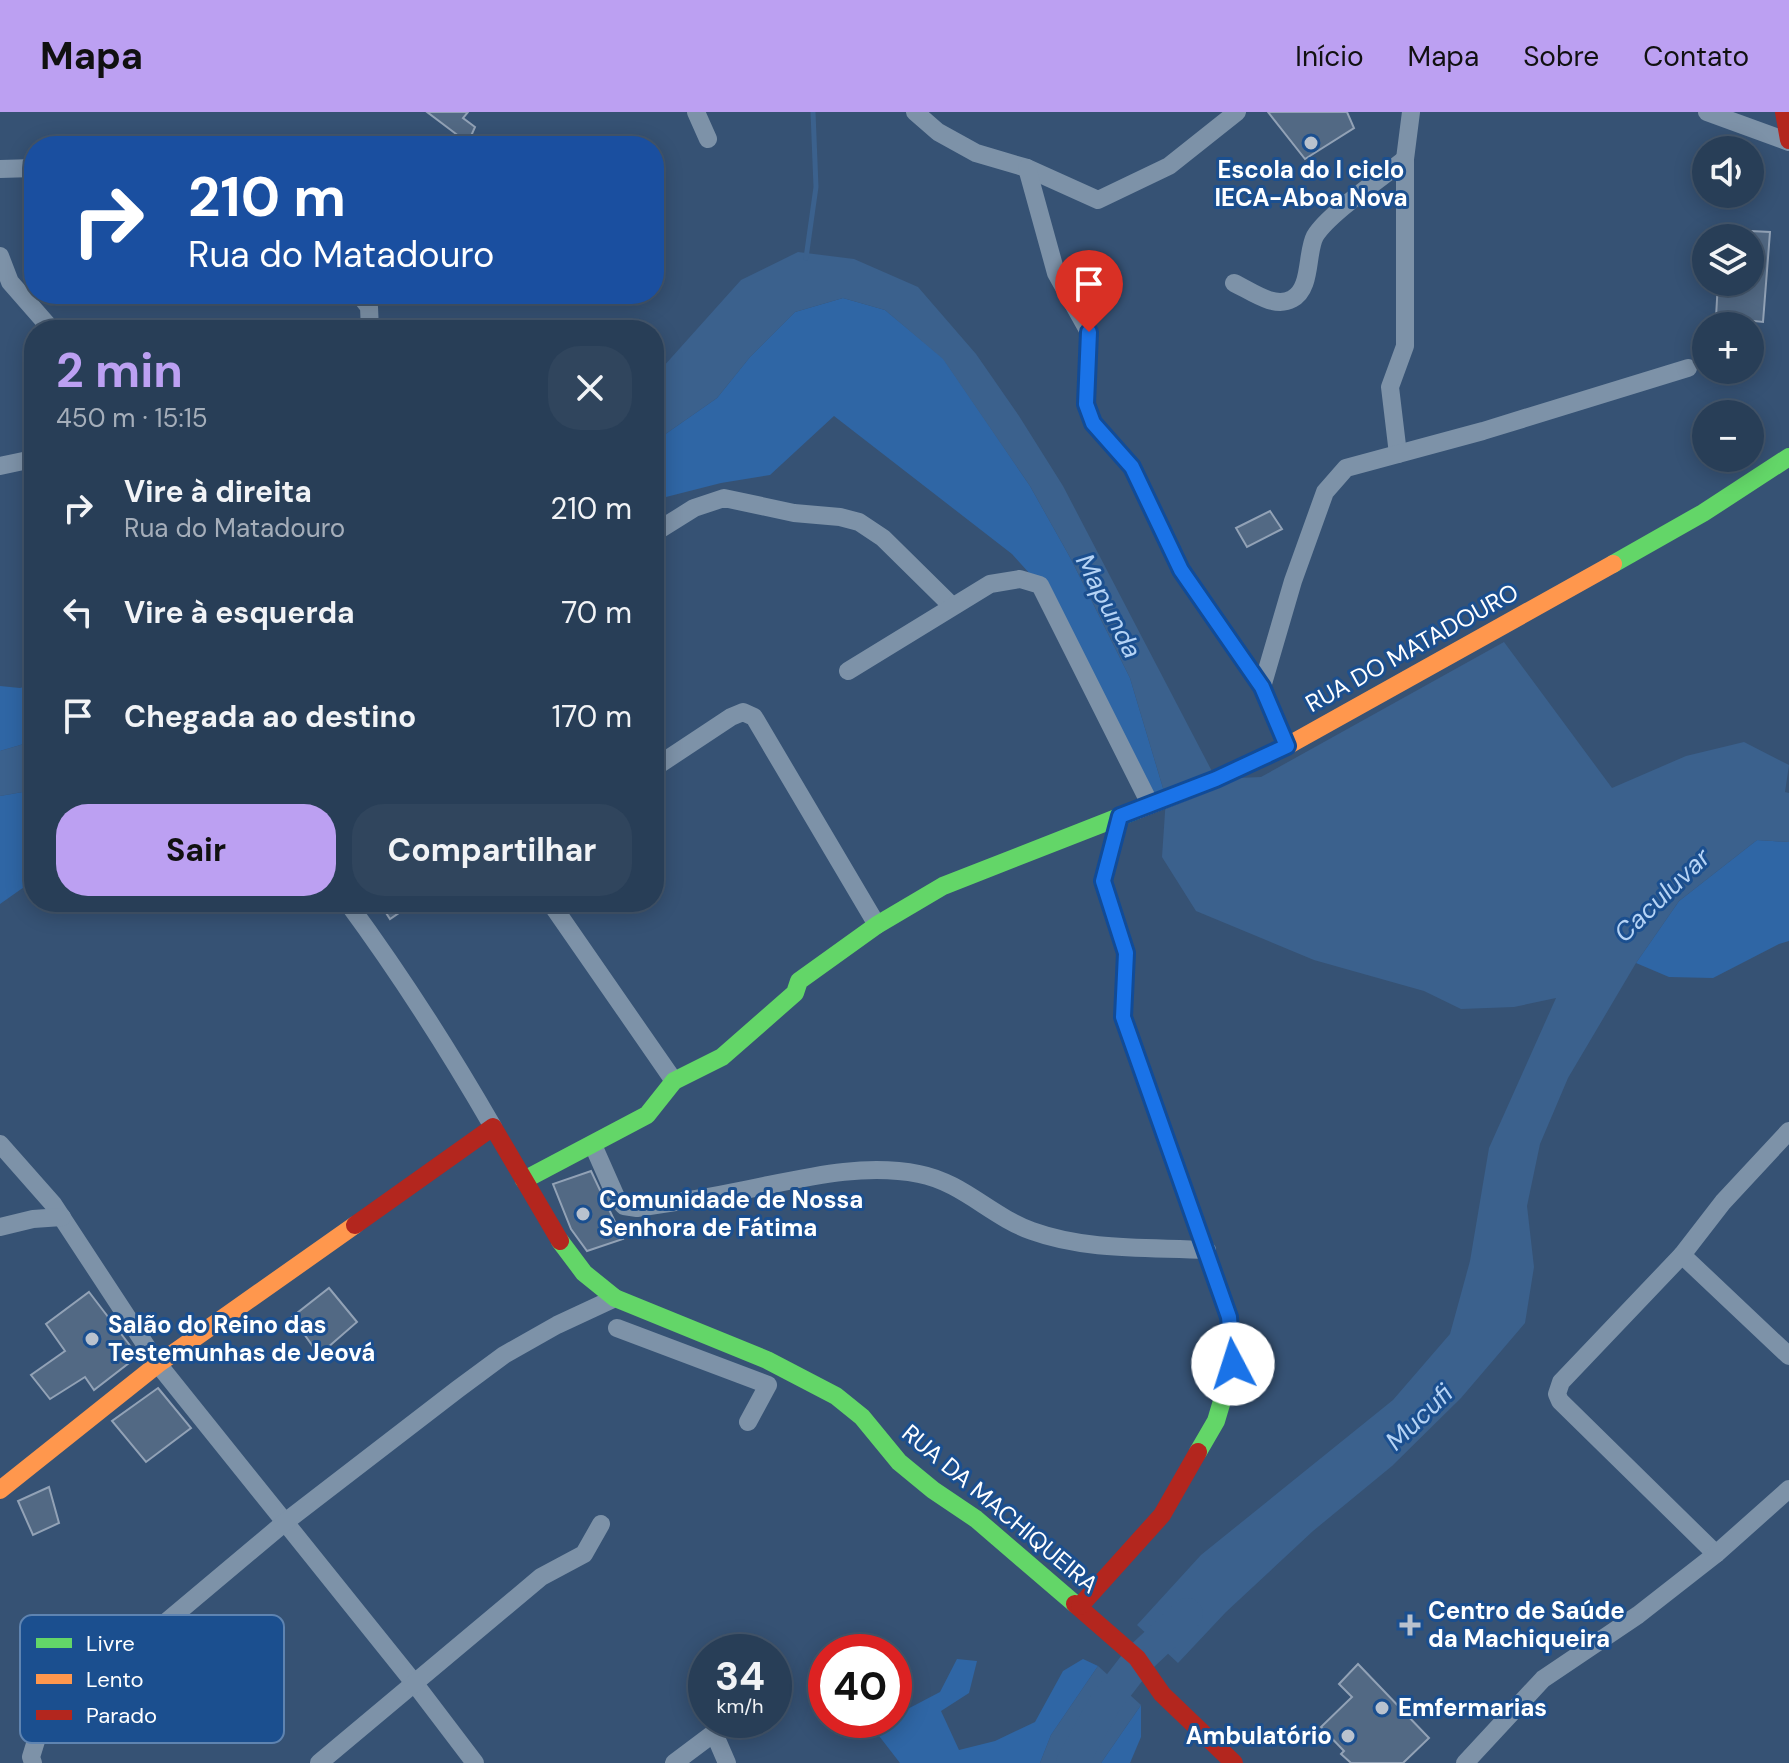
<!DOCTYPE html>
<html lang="pt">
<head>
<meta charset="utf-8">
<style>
  body { margin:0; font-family:"DM Sans",sans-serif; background:#30455d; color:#f1f3f6; height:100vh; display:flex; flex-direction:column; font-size:30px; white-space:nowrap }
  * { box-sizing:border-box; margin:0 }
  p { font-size:26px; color:#a5aeba }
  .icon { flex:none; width:44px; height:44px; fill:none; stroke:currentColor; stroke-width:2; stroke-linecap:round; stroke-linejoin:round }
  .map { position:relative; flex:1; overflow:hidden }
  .panel { position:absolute; left:24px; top:208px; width:640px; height:592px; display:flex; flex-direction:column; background:#283e57; border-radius:32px; box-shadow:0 4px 20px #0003,0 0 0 2px #44576d }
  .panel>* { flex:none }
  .top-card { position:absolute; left:24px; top:24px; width:640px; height:168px; border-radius:32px; box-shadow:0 4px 20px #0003,0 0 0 2px #44576d; background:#1a4fa0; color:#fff; overflow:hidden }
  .controls { position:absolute; left:1692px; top:24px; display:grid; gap:16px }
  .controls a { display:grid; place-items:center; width:72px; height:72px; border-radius:50%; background:#283e57; box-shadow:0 4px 20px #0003,0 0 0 2px #44576d; font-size:40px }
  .speed { position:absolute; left:688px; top:1522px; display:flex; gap:16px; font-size:40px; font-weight:700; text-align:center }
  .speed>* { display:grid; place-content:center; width:104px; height:104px; border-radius:50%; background:#283e57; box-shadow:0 4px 20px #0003,0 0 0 2px #44576d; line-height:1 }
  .speed small { font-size:20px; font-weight:400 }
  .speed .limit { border:12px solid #d22; background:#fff; color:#111 }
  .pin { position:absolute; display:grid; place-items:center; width:68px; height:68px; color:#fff; margin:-82px -34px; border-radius:50% 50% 50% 0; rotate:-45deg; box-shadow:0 0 8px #0007 }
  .pin .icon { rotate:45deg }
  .me { position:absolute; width:88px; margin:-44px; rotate:355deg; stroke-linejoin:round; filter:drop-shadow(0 0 6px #0008) }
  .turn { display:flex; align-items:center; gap:28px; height:168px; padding:0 32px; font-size:36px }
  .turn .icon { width:104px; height:104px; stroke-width:2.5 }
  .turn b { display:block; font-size:56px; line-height:68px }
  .round { display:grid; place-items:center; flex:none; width:84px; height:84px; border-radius:32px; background:#30455d }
  .summary { display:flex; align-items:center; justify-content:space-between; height:136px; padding:0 32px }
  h1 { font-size:48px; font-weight:700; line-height:60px; color:#bca0f2 }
  .primary-button { display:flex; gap:16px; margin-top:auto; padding:16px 32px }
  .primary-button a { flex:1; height:92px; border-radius:32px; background:#bca0f2; color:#111; font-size:32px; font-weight:700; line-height:92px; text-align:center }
  .primary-button a+a { background:#30455d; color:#f1f3f6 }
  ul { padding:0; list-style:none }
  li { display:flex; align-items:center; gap:24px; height:104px; padding:0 32px }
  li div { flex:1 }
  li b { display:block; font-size:30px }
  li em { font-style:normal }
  header { display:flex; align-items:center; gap:48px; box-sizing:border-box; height:112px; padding:0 40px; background:#bca0f2; color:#111 }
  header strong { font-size:38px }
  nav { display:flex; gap:44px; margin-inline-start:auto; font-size:28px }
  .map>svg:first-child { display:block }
  .green { fill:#2f66a5 }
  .water { fill:#3b618d }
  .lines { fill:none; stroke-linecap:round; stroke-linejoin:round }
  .stream { stroke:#3b618d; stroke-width:5 }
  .river { stroke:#3b618d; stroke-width:32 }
  .building { fill:#526984; stroke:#92a2b6; stroke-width:2 }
  .street { stroke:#7d92a8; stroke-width:18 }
  .fast { stroke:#63d668; stroke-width:18 }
  .slow { stroke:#ff974d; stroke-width:18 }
  .jam { stroke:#b3261e; stroke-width:18 }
  .route-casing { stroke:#114b97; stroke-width:20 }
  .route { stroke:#1a73e8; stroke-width:14 }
  .poi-dot { fill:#b9c2ce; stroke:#1b4f8f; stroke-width:3 }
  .labels { text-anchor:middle; stroke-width:6; stroke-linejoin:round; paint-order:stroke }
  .poi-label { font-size:24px; font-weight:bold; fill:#fff; stroke:#1b4f8f; text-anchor:start }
  .street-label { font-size:24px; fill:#fff; stroke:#1b4f8f }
  .water-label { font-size:26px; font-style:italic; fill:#b5d3f5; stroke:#1b4f8f }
  .key { fill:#1b4f8f; stroke:#5f84b1; stroke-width:2 }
  .key-label { font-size:22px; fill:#fff }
</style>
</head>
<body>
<header>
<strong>Mapa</strong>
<nav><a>Início</a><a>Mapa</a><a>Sobre</a><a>Contato</a></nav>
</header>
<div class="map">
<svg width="1789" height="1651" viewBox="0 0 1789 1651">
  <rect width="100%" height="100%" fill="#365274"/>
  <g class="green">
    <polygon points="843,186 885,198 943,246 1030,374 1071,447 1130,566 1166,686 1150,692 1040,473 1012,442 834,304 770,363 721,371 666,385 654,395 654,330 717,286 750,245 795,200"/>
    <polygon points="34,572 34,629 0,639 0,574 20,576"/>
    <polygon points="34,678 34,768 0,792 0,684"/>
    <polygon points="1757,728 1789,730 1789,829 1779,832 1713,866 1669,865 1636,851 1679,789"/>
    <polygon points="957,1547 977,1549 969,1581 941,1599 959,1638 995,1629 1035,1610 1063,1559 1083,1547 1098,1554 1051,1623 1040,1651 900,1651 876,1620 890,1608 894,1608 898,1602 940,1580"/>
    <polygon points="1141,1593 1141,1625 1130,1651 1101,1651"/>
  </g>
  <g class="water">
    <polygon points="798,140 854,147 918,175 976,242 1019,304 1063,374 1216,667 1261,665 1504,530 1612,676 1686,644 1744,630 1789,653 1785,680 1789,681 1789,730 1757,728 1679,789 1636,851 1568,966 1540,1032 1527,1094 1534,1155 1525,1211 1461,1286 1392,1354 1313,1419 1226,1500 1178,1551 1137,1513 1201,1443 1393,1288 1450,1222 1470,1149 1489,1036 1556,886 1514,895 1461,897 1424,879 1314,848 1196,799 1162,745 1166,686 1130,566 1071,447 1030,374 943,247 885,198 843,186 795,200 750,245 717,286 654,330 654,265 741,168"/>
    <polygon points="34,629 34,678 0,684 0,639"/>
    <polygon points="1098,1554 1141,1593 1101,1651 1040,1651 1051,1623"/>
  </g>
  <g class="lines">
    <polyline class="stream" points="806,146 816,75 813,0"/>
    <polyline class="river" points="1072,1651 1105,1591 1139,1547 1187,1502"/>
  </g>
  <g class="building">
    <polygon points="427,0 468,0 463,6 475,15 468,31"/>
    <polygon points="1268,0 1347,0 1354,16 1305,47"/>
    <polygon points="1750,119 1770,120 1763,210 1716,205 1718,170 1750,170"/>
    <polygon points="1270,399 1282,417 1247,435 1236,416"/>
    <polygon points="379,790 415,790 390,807"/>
    <polygon points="591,1059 623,1127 587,1139 571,1117 553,1072"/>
    <polygon points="329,1176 357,1210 319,1243 292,1205"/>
    <polygon points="89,1180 138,1244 94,1278 85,1265 50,1287 31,1263 65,1239 46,1212"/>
    <polygon points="158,1276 191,1316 146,1350 112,1309"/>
    <polygon points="49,1375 59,1411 33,1423 18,1389"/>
    <polygon points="1358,1552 1429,1626 1403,1651 1351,1651 1341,1642 1344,1639 1321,1615 1352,1585 1339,1572"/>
  </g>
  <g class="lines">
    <g class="street">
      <polyline points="696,0 708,27"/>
      <polyline points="915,0 938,20 976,41 1027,56 1098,88 1169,54 1237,0"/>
      <polyline points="1707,0 1789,30"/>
      <polyline points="1027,56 1056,161 1089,220 1086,292 1093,311 1132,355 1181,458 1262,575 1287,634"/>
      <polyline points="0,57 34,56"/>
      <polyline points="0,144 10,170 52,218"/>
      <path d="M1234,171C1251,179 1274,197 1292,187C1312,177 1306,141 1315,124C1328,102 1383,65 1405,47"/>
      <polyline points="359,182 369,195 370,218"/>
      <polyline points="1398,342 1390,275 1405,234 1405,47 1411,0"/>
      <polyline points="0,354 28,348 34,342"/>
      <polyline points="654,421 694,396 724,386 794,401 840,405 859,410 883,426 952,494"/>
      <polyline points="848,559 990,472 1020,467 1040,473 1150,692"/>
      <polyline points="1262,575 1293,469 1325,380 1346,356 1483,319 1688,256"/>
      <polyline points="654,656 731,605 743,600 754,605 877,813"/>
      <path d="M347,790C400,862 448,937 493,1015"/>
      <polyline points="550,790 674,969"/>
      <polyline points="0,1032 53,1092 158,1252 415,1572 475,1651"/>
      <path d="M593,1033L616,1085L624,1094L637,1096C671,1091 705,1086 739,1079C797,1068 859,1050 919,1062C962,1070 992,1105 1032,1119C1087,1139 1149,1135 1207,1138"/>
      <polyline points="0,1115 33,1107 62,1105"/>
      <polyline points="1682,1143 1789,1244"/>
      <polyline points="617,1216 768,1273 748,1310"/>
      <polyline points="1716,1442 1560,1289 1557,1282 1561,1270 1682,1143 1723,1090 1789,1019"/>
      <polyline points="33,1651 31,1645 40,1616 284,1411 458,1277 504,1243 557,1213 615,1186"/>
      <polyline points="319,1651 541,1465 584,1442 601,1412"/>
      <polyline points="674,1651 714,1621 727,1651"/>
      <polyline points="1465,1651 1543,1567 1638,1503 1716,1442 1789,1377"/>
    </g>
    <g class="fast">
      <polyline points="1613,452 1703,401 1789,345"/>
      <polyline points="1120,704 1103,769 1126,841 1123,905 1229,1205 1233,1252 1216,1309 1198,1340"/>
      <polyline points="524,1068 647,1003 674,969 722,945 795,881 799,869 877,813 943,774 1137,698"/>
      <polyline points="560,1129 584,1161 615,1186 767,1248 836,1284 862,1305 899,1350 933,1378 976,1407 1075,1492"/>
    </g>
    <g class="slow">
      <polyline points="1137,698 1216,667 1287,634 1613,452"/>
      <polyline points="0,1378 158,1252 355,1113"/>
    </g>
    <g class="jam">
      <polyline points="1784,0 1789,28"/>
      <polyline points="355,1113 493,1015 560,1129"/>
      <polyline points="1075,1492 1137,1546 1162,1582 1234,1651"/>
      <polyline points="1080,1494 1162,1403 1198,1340"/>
    </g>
  </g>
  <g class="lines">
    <g class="route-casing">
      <polyline id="route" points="1089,220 1086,292 1093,311 1132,355 1181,458 1262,575 1287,634 1216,667 1120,704 1103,769 1126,841 1123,905 1229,1205 1233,1252"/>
    </g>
    <use href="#route" class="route"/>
  </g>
  <g class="poi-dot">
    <circle cx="1311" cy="31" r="8"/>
    <circle cx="583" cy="1102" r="8"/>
    <circle cx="92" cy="1227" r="8"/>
    <path d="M1406 1501h8v8h8v8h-8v8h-8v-8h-8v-8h8z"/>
    <circle cx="1382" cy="1596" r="8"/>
    <circle cx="1348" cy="1624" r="8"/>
  </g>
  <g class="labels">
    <g class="poi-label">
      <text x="1311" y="66" text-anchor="middle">Escola do I ciclo<tspan x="1311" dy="28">IECA-Aboa Nova</tspan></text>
      <text x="599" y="1096">Comunidade de Nossa<tspan x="599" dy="28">Senhora de Fátima</tspan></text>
      <text x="108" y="1221">Salão do Reino das<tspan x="108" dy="28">Testemunhas de Jeová</tspan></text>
      <text x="1428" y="1507">Centro de Saúde<tspan x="1428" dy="28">da Machiqueira</tspan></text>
      <text x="1398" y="1604">Emfermarias</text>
      <text x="1332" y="1632" text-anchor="end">Ambulatório</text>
    </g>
    <g class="street-label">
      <text transform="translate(1412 536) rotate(-29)" y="8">RUA DO MATADOURO</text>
      <text transform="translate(1000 1397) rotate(40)" y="8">RUA DA MACHIQUEIRA</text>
    </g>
    <g class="water-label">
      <text transform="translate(1109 494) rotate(63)" y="9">Mapunda</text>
      <text transform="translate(1662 783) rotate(-44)" y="9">Caculuvar</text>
      <text transform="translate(1419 1305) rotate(-44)" y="9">Mucufi</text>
    </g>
  </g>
  <rect x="20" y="1503" width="264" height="128" rx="12" class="key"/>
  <rect x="36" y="1526" width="36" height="10" fill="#63d668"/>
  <rect x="36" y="1562" width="36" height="10" fill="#ff974d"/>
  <rect x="36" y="1598" width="36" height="10" fill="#b3261e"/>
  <g class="key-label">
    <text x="86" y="1539">Livre</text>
    <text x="86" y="1575">Lento</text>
    <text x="86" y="1611">Parado</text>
  </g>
</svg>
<div class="controls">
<a><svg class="icon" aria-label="sound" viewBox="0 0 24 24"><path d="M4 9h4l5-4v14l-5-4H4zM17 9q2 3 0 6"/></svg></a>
<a><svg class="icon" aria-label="layers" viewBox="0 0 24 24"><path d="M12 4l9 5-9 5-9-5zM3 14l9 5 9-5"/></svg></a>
<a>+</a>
<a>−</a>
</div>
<div class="speed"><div>34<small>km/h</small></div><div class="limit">40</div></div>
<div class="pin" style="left:1089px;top:220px;background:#d93025"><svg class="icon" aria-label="arrive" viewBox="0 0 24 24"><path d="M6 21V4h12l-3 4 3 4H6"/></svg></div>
<svg class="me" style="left:1233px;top:1252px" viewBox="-20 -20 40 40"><circle r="19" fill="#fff"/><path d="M0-13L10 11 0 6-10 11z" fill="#1a73e8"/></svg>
<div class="top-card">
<div class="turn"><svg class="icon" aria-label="right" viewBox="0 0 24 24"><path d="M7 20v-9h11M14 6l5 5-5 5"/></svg><div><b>210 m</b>Rua do Matadouro</div></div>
</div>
<section class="panel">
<div class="summary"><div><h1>2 min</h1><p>450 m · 15:15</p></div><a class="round"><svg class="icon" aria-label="close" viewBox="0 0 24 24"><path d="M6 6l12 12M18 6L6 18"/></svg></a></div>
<ul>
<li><svg class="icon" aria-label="right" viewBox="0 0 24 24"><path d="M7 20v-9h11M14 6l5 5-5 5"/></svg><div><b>Vire à direita</b><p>Rua do Matadouro</p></div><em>210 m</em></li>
<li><svg class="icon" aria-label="left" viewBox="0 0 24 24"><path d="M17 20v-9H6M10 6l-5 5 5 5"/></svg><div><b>Vire à esquerda</b></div><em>70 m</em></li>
<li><svg class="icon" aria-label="arrive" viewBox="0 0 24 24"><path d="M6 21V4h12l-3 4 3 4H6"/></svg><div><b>Chegada ao destino</b></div><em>170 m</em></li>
</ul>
<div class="primary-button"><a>Sair</a><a>Compartilhar</a></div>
</section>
</div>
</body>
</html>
